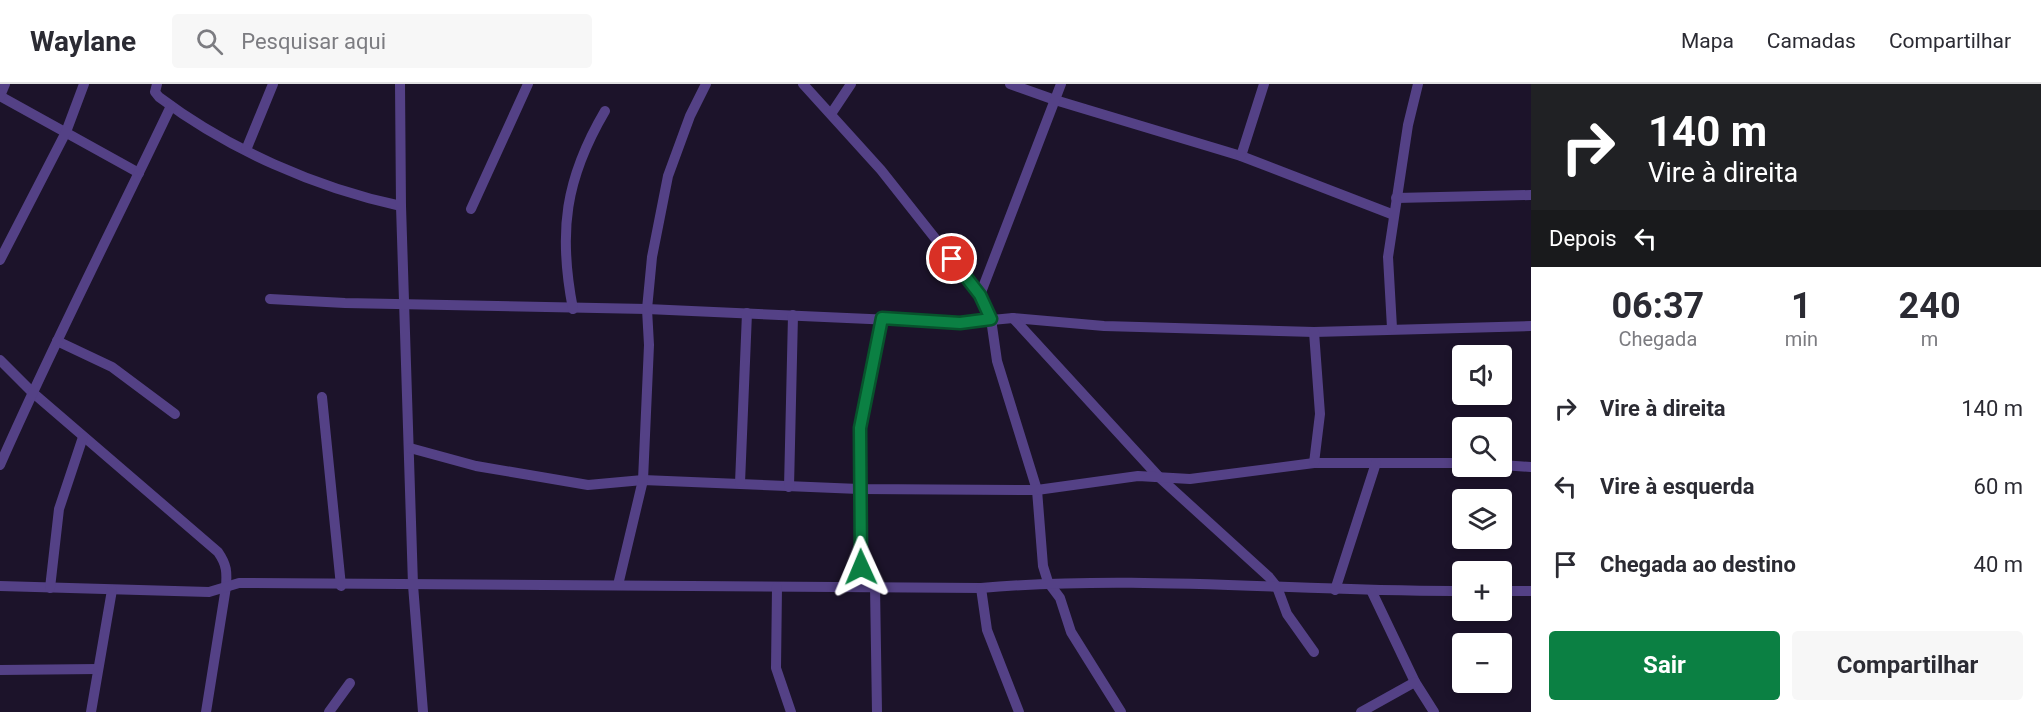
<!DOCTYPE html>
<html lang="pt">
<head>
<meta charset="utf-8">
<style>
  body { margin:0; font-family:Roboto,sans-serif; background:#f7f7f7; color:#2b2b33; height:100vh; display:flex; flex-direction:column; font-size:22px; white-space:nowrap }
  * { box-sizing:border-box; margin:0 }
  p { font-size:20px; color:#7c7c81 }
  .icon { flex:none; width:33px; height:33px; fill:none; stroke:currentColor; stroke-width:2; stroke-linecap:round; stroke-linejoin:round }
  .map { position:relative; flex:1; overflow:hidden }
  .details { display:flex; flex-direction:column; background:#fff; width:510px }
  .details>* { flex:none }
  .top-card { background:#202124; color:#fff; overflow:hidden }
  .buttons { position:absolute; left:1452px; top:261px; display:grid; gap:12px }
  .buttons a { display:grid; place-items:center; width:60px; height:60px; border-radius:6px; background:#fff; box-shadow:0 3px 9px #0003; font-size:30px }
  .pin { position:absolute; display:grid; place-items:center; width:51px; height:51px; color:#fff; margin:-26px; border:3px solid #fff; border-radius:50%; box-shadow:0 2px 6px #0007 }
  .me { position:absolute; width:66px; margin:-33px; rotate:359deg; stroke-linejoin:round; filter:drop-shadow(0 0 4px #0008) }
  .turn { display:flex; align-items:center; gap:21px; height:126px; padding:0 18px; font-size:27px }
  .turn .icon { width:78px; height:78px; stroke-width:2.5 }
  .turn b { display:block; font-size:42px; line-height:51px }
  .then { display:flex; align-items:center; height:57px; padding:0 18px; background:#0003; gap:12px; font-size:22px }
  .eta { display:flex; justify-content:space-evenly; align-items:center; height:102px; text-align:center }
  .eta b { font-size:36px; font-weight:700; line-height:42px }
  .cta { display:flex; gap:12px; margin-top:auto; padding:12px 18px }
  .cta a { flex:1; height:69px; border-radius:6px; background:#0b8043; color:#fff; font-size:24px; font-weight:700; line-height:69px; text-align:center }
  .cta a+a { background:#f7f7f7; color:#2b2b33 }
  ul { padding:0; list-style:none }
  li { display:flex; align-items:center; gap:18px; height:78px; padding:0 18px }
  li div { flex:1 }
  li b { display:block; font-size:22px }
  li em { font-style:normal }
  header { display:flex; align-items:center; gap:36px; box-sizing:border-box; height:84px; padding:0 30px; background:#fff; border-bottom:2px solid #e1e1e2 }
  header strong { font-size:28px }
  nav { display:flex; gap:33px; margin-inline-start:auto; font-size:21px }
  .search { width:420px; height:54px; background:#f7f7f7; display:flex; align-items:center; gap:15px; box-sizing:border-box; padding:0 21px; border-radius:6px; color:#7c7c81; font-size:22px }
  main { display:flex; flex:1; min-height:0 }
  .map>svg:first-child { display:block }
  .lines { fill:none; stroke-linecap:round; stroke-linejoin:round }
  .street { stroke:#544186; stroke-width:10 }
  .route-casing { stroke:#07532c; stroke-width:15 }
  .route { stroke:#0b8043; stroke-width:10 }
</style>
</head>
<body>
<header>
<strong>Waylane</strong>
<div class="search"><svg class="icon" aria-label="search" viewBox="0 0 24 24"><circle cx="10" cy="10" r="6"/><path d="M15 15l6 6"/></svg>Pesquisar aqui</div>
<nav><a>Mapa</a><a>Camadas</a><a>Compartilhar</a></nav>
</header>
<main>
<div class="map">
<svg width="1531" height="628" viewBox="0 0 1531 628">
  <rect width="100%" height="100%" fill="#1c132a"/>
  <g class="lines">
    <g class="street">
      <path d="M157,0L155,8L159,13C228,65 316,104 401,122"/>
      <polyline points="400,0 401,122 413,501 423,628"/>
      <polyline points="803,0 881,86 980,211 991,235 997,277 1037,406 1043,482 1048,498 1060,514 1071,548 1121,628"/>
      <polyline points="1010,0 1055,16 1241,72 1394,131"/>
      <polyline points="0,12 139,89"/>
      <polyline points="0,12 5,0"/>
      <polyline points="831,30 851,0"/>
      <polyline points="246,66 273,0"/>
      <polyline points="1241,72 1264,0"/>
      <polyline points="1396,114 1531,111"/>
      <polyline points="471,125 528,0"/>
      <polyline points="0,176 66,48 84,0"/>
      <polyline points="980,211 1061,0"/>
      <polyline points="270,215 345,219 647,225 960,239 1013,234 1104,242 1314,248 1531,242"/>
      <path d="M573,225C558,148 565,95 605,27"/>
      <polyline points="1013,234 1159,393 1269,493 1277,503 1287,530 1314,568"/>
      <polyline points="1392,244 1388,173 1408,41 1418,0"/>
      <polyline points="57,257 112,283 175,330"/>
      <path d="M0,276L32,308L218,468C227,481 227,488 226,503L206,628"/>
      <polyline points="322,313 341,502"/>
      <polyline points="410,364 476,382 588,401 643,396 859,405 1037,406 1138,392 1190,395 1314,379 1462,379"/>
      <polyline points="1314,379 1320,330 1314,248"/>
      <path d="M0,381C53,260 114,142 171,22"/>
      <polyline points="1502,381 1531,383"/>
      <polyline points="740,399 747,229"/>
      <polyline points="789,403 793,231"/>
      <polyline points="618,501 643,396 649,261 647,225 652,173 668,92 690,32 706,0"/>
      <path d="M0,502L209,508L239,499L981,504C1140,490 1302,508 1462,507"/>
      <polyline points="862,502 860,344 882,234"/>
      <polyline points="875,502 877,628"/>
      <polyline points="777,503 776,584 791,628"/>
      <polyline points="50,504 59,425 83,353"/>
      <polyline points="981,504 987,546 1019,628"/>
      <polyline points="1335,506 1376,379"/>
      <polyline points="1502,507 1531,507"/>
      <polyline points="1372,508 1415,598 1434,628"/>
      <polyline points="0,586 98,585"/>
      <polyline points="91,628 112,506"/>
      <polyline points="329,628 350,599"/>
      <polyline points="1361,628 1415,598"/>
    </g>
  </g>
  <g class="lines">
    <g class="route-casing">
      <polyline id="route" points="861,483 860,344 882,234 960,239 991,235 980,211 952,175"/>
    </g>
    <use href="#route" class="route"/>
  </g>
</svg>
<div class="buttons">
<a><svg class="icon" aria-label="sound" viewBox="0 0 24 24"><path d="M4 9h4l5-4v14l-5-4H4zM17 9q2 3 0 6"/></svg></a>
<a><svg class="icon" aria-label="search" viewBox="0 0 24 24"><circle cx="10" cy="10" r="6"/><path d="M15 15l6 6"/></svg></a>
<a><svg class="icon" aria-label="layers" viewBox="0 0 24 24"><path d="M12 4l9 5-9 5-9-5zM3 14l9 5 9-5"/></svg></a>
<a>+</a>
<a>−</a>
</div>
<div class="pin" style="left:952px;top:175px;background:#d93025"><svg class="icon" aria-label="arrive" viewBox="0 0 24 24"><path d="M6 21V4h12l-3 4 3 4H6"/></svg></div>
<svg class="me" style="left:861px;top:483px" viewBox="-20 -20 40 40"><path d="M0-17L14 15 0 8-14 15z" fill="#0b8043" stroke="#fff" stroke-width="4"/></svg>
</div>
<section class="details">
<div class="top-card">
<div class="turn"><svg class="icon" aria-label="right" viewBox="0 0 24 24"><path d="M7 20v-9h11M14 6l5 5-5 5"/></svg><div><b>140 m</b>Vire à direita</div></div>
<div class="then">Depois<svg class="icon" aria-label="left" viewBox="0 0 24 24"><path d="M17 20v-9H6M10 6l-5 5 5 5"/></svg></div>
</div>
<div class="eta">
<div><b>06:37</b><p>Chegada</p></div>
<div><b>1</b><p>min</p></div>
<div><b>240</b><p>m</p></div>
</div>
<ul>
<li><svg class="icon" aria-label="right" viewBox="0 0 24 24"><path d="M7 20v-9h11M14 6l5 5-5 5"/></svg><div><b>Vire à direita</b></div><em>140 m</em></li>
<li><svg class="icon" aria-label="left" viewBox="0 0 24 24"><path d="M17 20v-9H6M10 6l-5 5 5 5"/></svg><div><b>Vire à esquerda</b></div><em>60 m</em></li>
<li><svg class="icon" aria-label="arrive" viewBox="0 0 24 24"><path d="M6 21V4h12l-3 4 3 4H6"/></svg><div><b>Chegada ao destino</b></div><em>40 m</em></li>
</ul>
<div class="cta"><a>Sair</a><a>Compartilhar</a></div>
</section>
</main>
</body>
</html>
